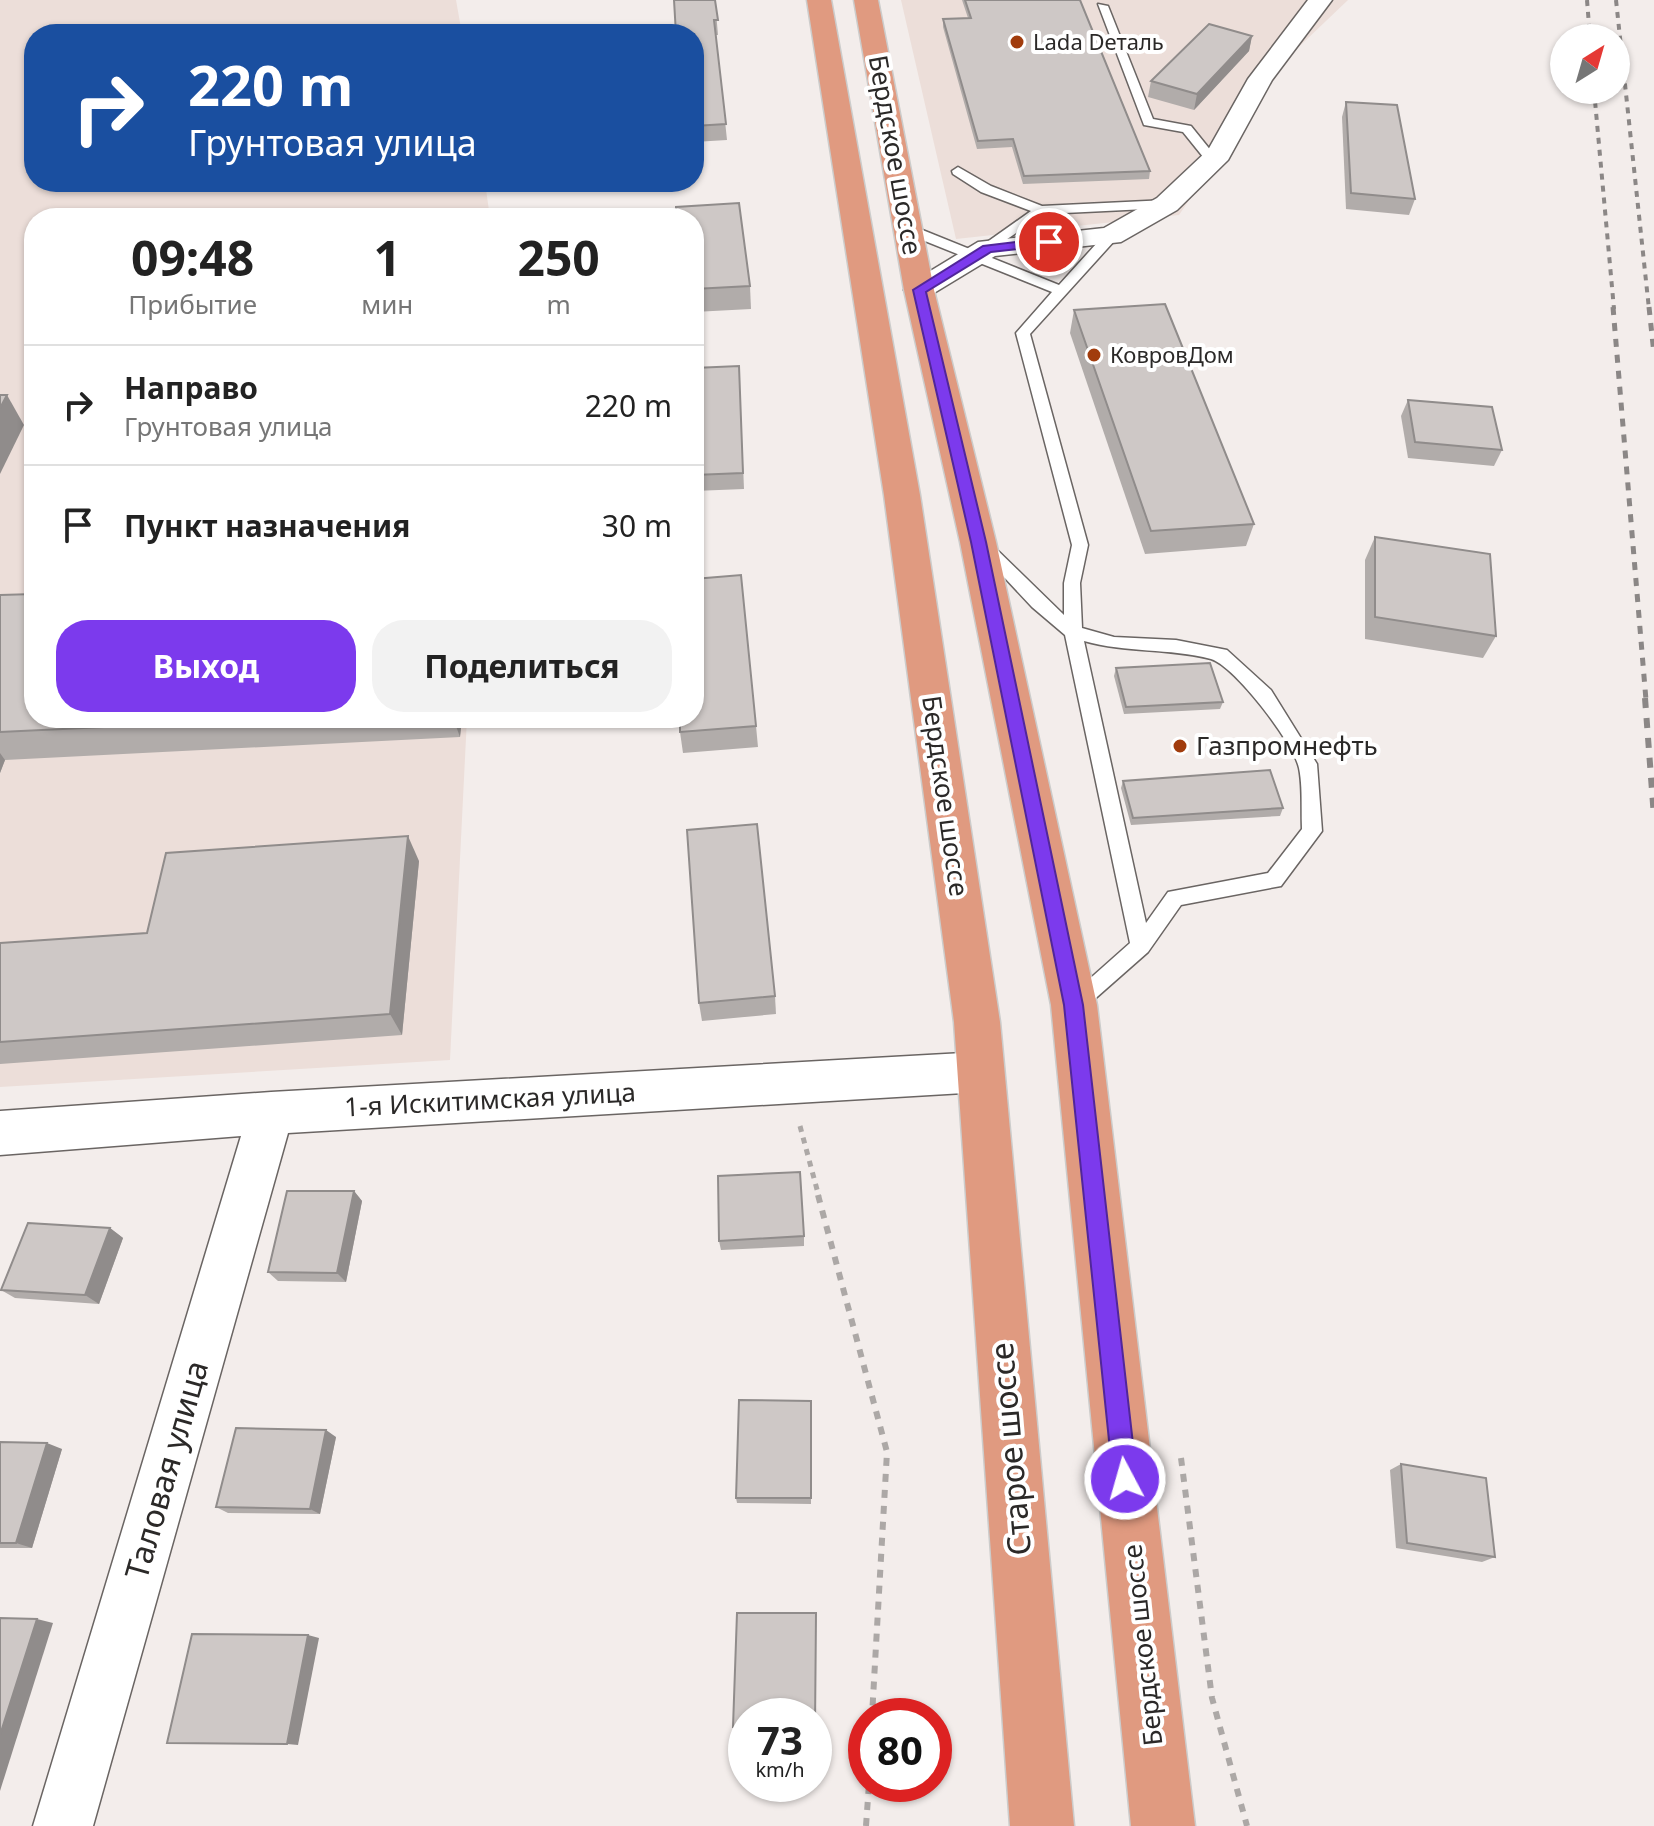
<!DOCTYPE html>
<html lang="ru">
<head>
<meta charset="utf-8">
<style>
  body { margin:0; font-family:"Noto Sans",sans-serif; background:#f2f2f2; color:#222; height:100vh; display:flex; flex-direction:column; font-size:30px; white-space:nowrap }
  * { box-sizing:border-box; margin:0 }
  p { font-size:26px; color:#767676 }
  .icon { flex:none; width:44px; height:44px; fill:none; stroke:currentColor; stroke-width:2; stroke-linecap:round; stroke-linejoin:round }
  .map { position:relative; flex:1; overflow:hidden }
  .side { position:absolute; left:24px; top:208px; width:680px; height:520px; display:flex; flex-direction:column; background:#fff; border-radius:32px; box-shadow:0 2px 6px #0004 }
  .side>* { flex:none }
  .guide { position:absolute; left:24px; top:24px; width:680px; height:168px; border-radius:32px; box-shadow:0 2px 6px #0004; background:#1a4fa0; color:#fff; overflow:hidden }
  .needle { width:52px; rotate:37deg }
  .fabs { position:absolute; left:1550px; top:24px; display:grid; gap:16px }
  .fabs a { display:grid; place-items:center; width:80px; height:80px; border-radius:50%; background:#fff; box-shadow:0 2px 6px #0004; font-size:40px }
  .speed { position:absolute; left:728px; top:1698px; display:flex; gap:16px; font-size:40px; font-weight:700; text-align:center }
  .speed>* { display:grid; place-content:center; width:104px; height:104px; border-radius:50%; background:#fff; box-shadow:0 2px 6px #0004; line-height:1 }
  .speed small { font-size:20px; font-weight:400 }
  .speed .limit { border:12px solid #d22; background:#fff; color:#111 }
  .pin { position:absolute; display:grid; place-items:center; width:68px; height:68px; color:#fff; margin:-34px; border:4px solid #fff; border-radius:50%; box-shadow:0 2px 8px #0007 }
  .me { position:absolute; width:88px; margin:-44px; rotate:354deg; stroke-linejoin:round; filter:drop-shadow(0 0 6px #0008) }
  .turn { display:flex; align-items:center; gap:28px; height:168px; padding:0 32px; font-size:36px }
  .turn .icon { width:104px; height:104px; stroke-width:2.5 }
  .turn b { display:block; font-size:56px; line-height:68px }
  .eta { display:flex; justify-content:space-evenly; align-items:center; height:136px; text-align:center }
  .eta b { font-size:48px; font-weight:700; line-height:56px }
  .primary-button { display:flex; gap:16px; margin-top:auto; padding:16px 32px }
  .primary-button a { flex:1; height:92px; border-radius:32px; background:#7c3aed; color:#fff; font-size:32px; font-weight:700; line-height:92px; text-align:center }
  .primary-button a+a { background:#f2f2f2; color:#222 }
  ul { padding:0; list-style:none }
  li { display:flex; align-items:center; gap:24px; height:120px; padding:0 32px; border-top:2px solid #e0e0e0 }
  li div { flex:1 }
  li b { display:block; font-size:30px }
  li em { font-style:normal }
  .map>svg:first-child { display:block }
  .built { fill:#ecded9 }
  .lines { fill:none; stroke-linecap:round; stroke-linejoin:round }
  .service-casing { stroke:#6a6563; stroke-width:3 }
  .minor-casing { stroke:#6a6563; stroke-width:3 }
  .trunk-casing { stroke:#cccccb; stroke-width:3 }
  .path-far1 { stroke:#aca8a6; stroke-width:5; stroke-dasharray:6 6; stroke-linecap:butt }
  .path { stroke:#aca8a6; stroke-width:6; stroke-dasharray:8 8; stroke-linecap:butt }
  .service { fill:#fff; fill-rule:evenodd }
  .minor { fill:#fff; fill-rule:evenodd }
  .trunk { fill:#e09a80; fill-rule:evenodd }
  .rail-far2 { stroke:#8b8786; stroke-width:4; stroke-dasharray:6 6; stroke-linecap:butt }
  .rail-far1 { stroke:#8b8786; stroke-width:5; stroke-dasharray:8 8; stroke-linecap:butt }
  .rail { stroke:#8b8786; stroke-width:6; stroke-dasharray:10 10; stroke-linecap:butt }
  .wall { fill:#b1acaa }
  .shaded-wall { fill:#908c8b }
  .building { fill:#cec8c6; stroke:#908c8b; stroke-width:2 }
  .route { fill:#7c3aed; stroke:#51269a; stroke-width:2 }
  .poi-dot { fill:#a13c0d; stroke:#fff; stroke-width:3 }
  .labels { text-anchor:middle; stroke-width:8; stroke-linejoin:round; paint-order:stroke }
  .far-poi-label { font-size:22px; fill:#2b2928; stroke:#fff; text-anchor:start }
  .street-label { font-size:26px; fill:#2b2928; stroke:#fff }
  .poi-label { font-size:26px; fill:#2b2928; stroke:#fff; text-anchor:start }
  .near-street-label { font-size:32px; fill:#2b2928; stroke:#fff }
</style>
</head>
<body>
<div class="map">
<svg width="1654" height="1826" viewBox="0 0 1654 1826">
  <rect width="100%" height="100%" fill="#f3edeb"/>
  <g class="built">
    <polygon points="0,0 456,0 462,34 34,34 34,182 485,182 490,218 34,218 34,718 467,718 450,1060 0,1087"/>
    <polygon points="901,0 1348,0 1283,62 1179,215 956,239"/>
  </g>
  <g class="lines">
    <g class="service-casing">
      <g id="service">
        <polygon points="1098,4 1108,6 1153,119 1191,126 1216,157 1216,163 1208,163 1183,132 1144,125"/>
        <polygon points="958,167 991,186 1042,206 1167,200 1174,204 1167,208 1044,214 988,252 981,248 983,245 1031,211 981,192 953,174 952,171"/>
        <path d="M905,227H915L1059,285L1106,233H1116V239L1030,334L1088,545L1080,583L1082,628L1114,637L1176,640L1227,650L1271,690L1317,764L1322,831L1281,886L1181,905L1148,952L1081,1011L1074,1014L1067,1011L1064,1005L1067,999L1130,943L1065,635L1032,607L975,546L983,540L989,542L1064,615V583L1072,545L1016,333L1052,292L905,233ZM1084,641C1126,653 1169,648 1211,659C1235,666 1294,744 1299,768C1303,787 1301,809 1302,829L1268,873L1168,892L1146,923Z"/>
      </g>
    </g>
    <g class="minor-casing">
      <g id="minor">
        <polygon points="1308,0 1332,0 1272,80 1228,160 1177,210 1121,242 995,256 929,296 919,299 909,296 904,290 909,284 978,242 1104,228 1157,198 1208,150 1248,79"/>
        <polygon points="981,1052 997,1058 1004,1072 997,1086 981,1092 288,1133 93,1826 33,1826 241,1136 0,1155 0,1111 271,1092"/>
      </g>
    </g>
    <g class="trunk-casing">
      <g id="trunk">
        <polygon points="807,0 831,0 920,495 1000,1022 1074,1826 1010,1826 954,1022 884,495"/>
        <polygon points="854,0 878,0 934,290 996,542 1097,1005 1195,1826 1131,1826 1051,1005 960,542 904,290"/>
      </g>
    </g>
    <polyline class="path-far1" points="800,1126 819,1197"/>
    <g class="path">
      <polyline points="818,1195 887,1452 872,1716"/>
      <polyline points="1181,1458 1212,1698 1247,1826"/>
      <polyline points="866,1826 869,1784"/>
    </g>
    <use href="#service" class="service"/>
    <use href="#minor" class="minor"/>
    <use href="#trunk" class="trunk"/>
    <g class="rail-far2">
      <polyline points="1587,0 1590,38"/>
      <polyline points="1616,0 1649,309"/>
      <polyline points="1594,90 1614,309"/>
    </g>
    <g class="rail-far1">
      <polyline points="1613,307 1646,700"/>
      <polyline points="1649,307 1654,354"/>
    </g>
    <polyline class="rail" points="1645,698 1654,817"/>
  </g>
  <g class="wall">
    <polygon points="715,0 718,35 716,35 727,140 694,142 694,34"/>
    <polygon points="962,0 1080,0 1150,171 1149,179 1023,184 1012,147 977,149 943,27 943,19 968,18"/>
    <polygon points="1252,36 1249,51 1194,110 1148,97 1151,81"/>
    <polygon points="1346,102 1415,199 1409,215 1346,209 1342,117"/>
    <polygon points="694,218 750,286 751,309 694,312"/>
    <polygon points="1074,310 1254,524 1246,546 1145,554 1070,333"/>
    <polygon points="739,366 744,489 694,491 694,368"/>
    <polygon points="1408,400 1502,450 1494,466 1408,458 1401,416"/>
    <polygon points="1375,537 1496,636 1483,658 1365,639 1365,560"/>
    <polygon points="0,595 34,718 462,718 460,737 5,760 0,773"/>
    <polygon points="1116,668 1223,702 1220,709 1124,714 1114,676"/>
    <polygon points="756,726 758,747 683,753 680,732"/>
    <polygon points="1123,781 1283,808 1280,816 1131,825 1121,788"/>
    <polygon points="419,861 402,1035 0,1064 0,943 147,933"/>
    <polygon points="775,996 776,1014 702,1021 699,1003"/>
    <polygon points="354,1191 362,1201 346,1282 278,1281 268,1272"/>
    <polygon points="110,1228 123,1238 99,1304 15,1298 1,1290"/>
    <polygon points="804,1236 804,1246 721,1250 719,1241"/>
    <polygon points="811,1401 811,1504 737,1503 736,1498"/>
    <polygon points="336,1437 320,1514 228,1513 216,1507"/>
    <polygon points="0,1442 62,1449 32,1548 0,1548"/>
    <polygon points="1401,1464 1495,1557 1482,1562 1396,1548 1390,1470"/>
  </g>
  <g class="shaded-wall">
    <polygon points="1252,36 1249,51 1194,110 1197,94"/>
    <polygon points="7,395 24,425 0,474 0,408"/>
    <polygon points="453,718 462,718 460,737"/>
    <polygon points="0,753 5,760 0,773"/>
    <polygon points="408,836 419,861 402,1035 390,1014"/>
    <polygon points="354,1191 362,1201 346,1282 337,1273"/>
    <polygon points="110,1228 123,1238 99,1304 85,1295"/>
    <polygon points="326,1430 336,1437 320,1514 310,1509"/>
    <polygon points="47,1443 62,1449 32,1548 16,1543"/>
    <polygon points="37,1619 53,1623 0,1791 0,1735"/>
    <polygon points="308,1635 319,1638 298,1745 287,1744"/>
  </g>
  <g class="building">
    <polygon points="674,0 715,0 718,20 714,20 726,124 694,126 694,34 676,34"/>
    <polygon points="965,0 1080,0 1150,171 1024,176 1013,139 978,141 943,19 971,18"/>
    <polygon points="1209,24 1252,36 1197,94 1151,81"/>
    <polygon points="1346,102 1397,105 1415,199 1351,193"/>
    <polygon points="739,203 750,286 694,289 694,218 676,218 676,207"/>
    <polygon points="1165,304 1254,524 1151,531 1074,310"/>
    <polygon points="739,366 743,473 694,475 694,368"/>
    <polygon points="0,395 7,395 0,408"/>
    <polygon points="1408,400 1492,407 1502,450 1415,442"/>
    <polygon points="1375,537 1490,554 1496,636 1375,617"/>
    <polygon points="741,575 756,726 680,732 680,718 694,718 694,579"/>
    <polygon points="34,594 34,718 291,718 0,732 0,595"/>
    <polygon points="1210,663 1223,702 1126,707 1116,668"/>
    <polygon points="1270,770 1283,808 1133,818 1123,781"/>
    <polygon points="757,824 775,996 699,1003 687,830"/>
    <polygon points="408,836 390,1014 0,1042 0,943 147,933 166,853"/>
    <polygon points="800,1172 804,1236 719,1241 718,1176"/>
    <polygon points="287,1191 354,1191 337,1273 268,1272"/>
    <polygon points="28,1223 110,1228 85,1295 1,1290"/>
    <polygon points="739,1400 811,1401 811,1498 736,1498"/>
    <polygon points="236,1428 326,1430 310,1509 216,1507"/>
    <polygon points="0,1442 47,1443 16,1543 0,1543"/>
    <polygon points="1401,1464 1486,1478 1495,1557 1407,1543"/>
    <polygon points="737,1613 816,1613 815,1728 814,1728 814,1716 746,1716 746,1727 733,1727"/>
    <polygon points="0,1618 37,1619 0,1735"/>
    <polygon points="192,1634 308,1635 287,1744 167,1743"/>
  </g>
  <polygon class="route" points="1049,238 1053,239 1053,245 991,252 926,292 986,542 1083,1005 1137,1479 1133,1487 1125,1490 1117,1487 1113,1479 1064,1005 971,542 913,290 983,246"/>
  <g class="poi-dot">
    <circle cx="1017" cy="42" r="8"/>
    <circle cx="1094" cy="355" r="8"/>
    <circle cx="1180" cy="746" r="8"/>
  </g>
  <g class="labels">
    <g class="far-poi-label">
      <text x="1033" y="50">Lada Dеталь</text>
      <text x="1110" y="363">КовровДом</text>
    </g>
    <g class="street-label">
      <text transform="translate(895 155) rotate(80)" y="9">Бердское шоссе</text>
      <text transform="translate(945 796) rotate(82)" y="9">Бердское шоссе</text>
      <text transform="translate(490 1100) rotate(-3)" y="9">1-я Искитимская улица</text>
      <text transform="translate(1143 1645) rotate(-96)" y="9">Бердское шоссе</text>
    </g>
    <g class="poi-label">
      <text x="1196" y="755">Газпромнефть</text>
    </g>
    <g class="near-street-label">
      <text transform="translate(1011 1449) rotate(-95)" y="11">Старое шоссе</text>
      <text transform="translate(167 1470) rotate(-74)" y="11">Таловая улица</text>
    </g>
  </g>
</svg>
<div class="fabs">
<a><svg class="needle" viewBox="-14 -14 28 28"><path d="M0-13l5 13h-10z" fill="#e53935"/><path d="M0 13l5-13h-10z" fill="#767676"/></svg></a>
</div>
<div class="speed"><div>73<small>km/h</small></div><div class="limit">80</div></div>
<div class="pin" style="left:1049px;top:242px;background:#d93025"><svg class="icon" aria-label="arrive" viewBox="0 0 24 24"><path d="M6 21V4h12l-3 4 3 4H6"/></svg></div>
<svg class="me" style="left:1125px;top:1479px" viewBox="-20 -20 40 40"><circle r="17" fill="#7c3aed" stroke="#fff" stroke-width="3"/><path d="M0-11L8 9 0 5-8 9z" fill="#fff"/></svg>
<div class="guide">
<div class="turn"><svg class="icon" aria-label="right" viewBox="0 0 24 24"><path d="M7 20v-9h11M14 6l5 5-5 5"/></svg><div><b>220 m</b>Грунтовая улица</div></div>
</div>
<section class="side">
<div class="eta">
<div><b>09:48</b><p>Прибытие</p></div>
<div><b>1</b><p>мин</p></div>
<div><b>250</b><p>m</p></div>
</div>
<ul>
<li><svg class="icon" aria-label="right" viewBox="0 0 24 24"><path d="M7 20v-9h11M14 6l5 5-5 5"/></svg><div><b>Направо</b><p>Грунтовая улица</p></div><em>220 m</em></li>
<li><svg class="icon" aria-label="arrive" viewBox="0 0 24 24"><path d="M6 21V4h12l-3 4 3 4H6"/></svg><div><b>Пункт назначения</b></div><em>30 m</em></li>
</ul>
<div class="primary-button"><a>Выход</a><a>Поделиться</a></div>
</section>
</div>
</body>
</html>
